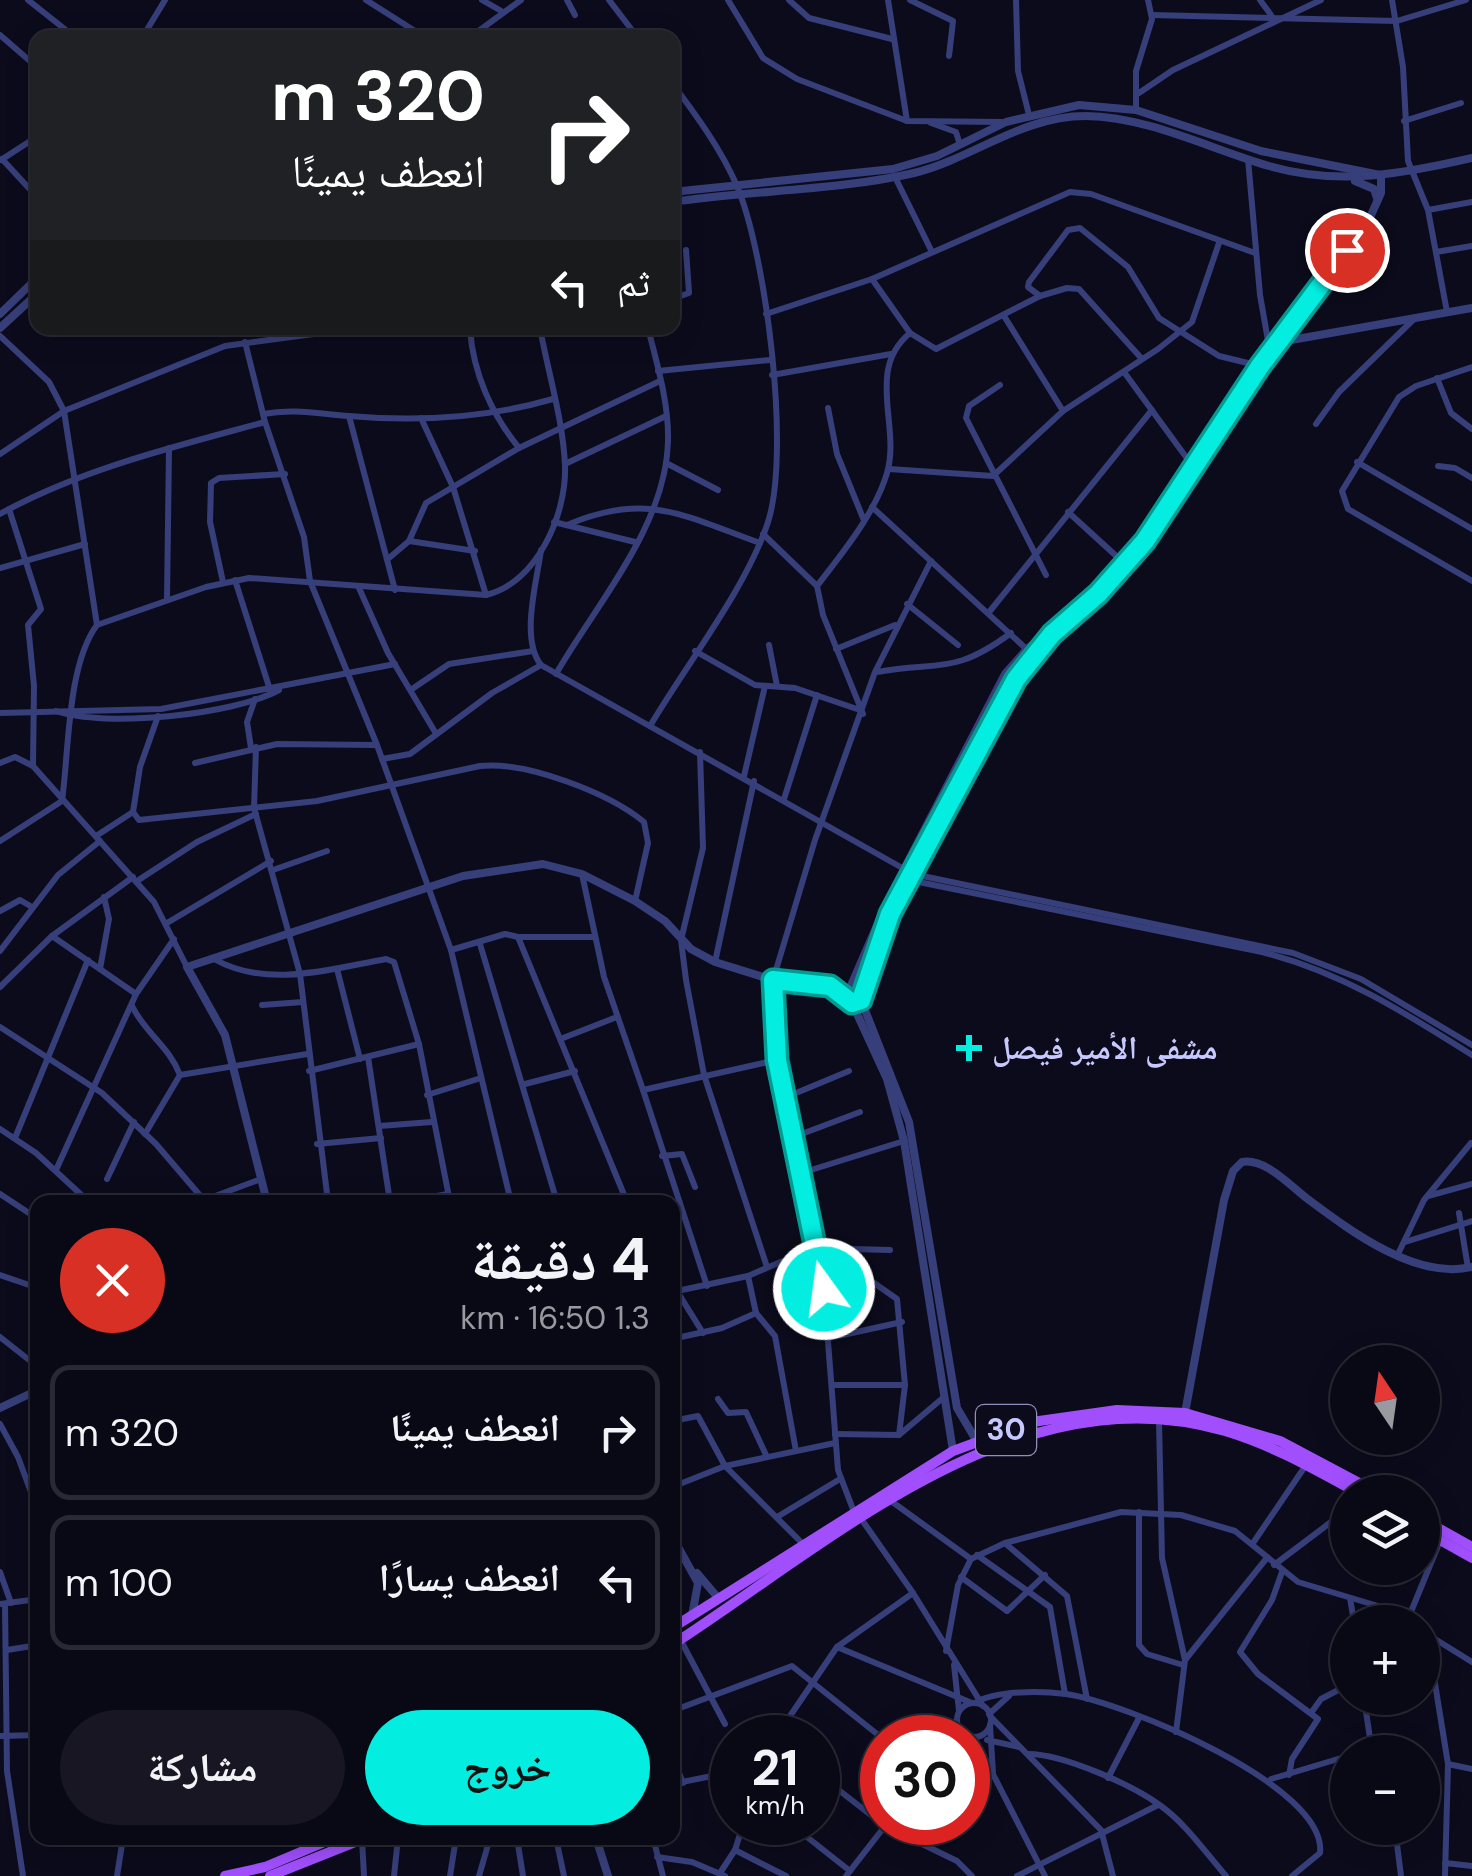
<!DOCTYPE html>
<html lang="ar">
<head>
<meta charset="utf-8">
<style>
  body { margin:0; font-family:"DM Sans","Noto Naskh Arabic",sans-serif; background:#171622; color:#f1f3f6; direction:rtl; height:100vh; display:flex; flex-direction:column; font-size:38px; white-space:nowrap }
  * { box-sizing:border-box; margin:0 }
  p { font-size:32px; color:#999aa0 }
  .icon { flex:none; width:55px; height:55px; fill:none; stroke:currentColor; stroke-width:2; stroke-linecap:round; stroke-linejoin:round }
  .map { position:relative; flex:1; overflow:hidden; direction:ltr }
  .details { position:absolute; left:30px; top:1195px; width:650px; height:650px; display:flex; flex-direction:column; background:#090815; border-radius:20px; box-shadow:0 5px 25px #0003,0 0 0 2px #292934; direction:rtl }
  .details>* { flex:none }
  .banner { position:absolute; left:30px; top:30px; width:650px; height:305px; border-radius:20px; box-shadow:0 5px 25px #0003,0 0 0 2px #292934; direction:rtl; background:#202124; color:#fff; overflow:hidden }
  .needle { width:65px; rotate:347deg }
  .tools { position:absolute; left:1330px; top:1345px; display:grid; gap:20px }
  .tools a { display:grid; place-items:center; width:110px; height:110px; border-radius:50%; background:#090815; box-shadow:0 5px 25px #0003,0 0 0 2px #292934; font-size:50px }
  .speed { position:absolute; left:710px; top:1715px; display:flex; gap:20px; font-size:50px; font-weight:700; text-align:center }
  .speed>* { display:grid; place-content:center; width:130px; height:130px; border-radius:50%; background:#090815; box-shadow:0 5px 25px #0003,0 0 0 2px #292934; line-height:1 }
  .speed small { font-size:25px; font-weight:400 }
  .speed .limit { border:15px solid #d22; background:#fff; color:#111 }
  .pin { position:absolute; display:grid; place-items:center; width:85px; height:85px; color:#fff; margin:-42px; border:5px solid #fff; border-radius:50%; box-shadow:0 2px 10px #0007 }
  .me { position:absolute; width:110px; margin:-55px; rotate:346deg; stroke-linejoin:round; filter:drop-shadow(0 0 8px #0008) }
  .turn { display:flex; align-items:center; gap:35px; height:210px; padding:0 30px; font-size:45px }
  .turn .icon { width:130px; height:130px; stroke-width:2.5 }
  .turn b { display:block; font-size:70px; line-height:85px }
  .then { display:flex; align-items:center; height:95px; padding:0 30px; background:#0003; gap:20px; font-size:38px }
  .round { display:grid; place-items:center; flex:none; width:105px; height:105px; border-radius:52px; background:#171622 }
  .overview { display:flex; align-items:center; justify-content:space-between; height:170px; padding:0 30px }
  h1 { font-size:60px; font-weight:800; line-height:75px }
  .action { display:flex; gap:20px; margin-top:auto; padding:20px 30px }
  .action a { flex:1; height:115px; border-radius:60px; background:#03eee1; color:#111; font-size:40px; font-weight:800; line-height:115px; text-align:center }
  .action a+a { background:#171622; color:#f1f3f6 }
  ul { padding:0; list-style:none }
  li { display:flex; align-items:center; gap:30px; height:135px; margin:0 20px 15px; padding:0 10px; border:5px solid #292934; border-radius:20px }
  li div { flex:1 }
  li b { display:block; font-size:38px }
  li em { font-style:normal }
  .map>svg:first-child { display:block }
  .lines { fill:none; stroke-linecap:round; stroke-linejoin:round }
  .minor { stroke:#373f7a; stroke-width:6 }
  .tertiary { stroke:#373f7a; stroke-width:8 }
  .primary { stroke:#a14ffd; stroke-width:10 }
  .route-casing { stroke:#029b92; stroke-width:25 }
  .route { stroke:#03eee1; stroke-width:18 }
  .poi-dot { fill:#03eee1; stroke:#0c0b1c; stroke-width:4 }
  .labels { text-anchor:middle; stroke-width:10; stroke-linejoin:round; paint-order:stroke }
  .shield { fill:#0c0b1c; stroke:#8f90ba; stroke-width:2.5 }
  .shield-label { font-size:30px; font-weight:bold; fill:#c7c9fe }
  .poi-label { font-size:32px; font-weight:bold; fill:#c7c9fe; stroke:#0c0b1c; text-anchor:start }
</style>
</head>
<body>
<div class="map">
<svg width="1472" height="1876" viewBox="0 0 1472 1876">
  <rect width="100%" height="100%" fill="#0c0b1c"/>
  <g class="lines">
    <g class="minor">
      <polyline points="28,0 76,38"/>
      <polyline points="366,0 426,38"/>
      <polyline points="482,0 503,12"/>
      <polyline points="567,0 575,15"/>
      <polyline points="609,0 638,38"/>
      <polyline points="728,0 763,58 797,79 907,121 1004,122"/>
      <polyline points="789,0 809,18 892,39"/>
      <polyline points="888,0 907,121"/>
      <polyline points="910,0 953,21 949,56"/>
      <polyline points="1016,0 1018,71 1029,115"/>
      <polyline points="1260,0 1271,15"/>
      <polyline points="1392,0 1403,67 1408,161 1428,210 1447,312"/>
      <polyline points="1152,15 1397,21 1466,0"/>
      <polyline points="0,35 38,68"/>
      <polyline points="142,38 165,0"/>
      <polyline points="469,38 521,0"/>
      <polyline points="1139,93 1173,70 1321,0"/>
      <polyline points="1136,110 1136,71 1152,19 1148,0"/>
      <polyline points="1404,121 1461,103"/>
      <polyline points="931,123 956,132 960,145"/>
      <polyline points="2,159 38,198"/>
      <polyline points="1248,159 1260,295 1270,352"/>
      <polyline points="1,160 38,136"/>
      <polyline points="895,177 932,252"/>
      <polyline points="1428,210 1472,202"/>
      <polyline points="1436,252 1472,246"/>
      <polyline points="872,279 910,333 936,349 1040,296 1067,288 1079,289 1142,359"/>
      <polyline points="1040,296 1028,287 1029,282 1068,230 1080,228 1128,267 1159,318 1219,356 1260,366"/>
      <polyline points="672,299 689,293 686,250"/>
      <polyline points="766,314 872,279 1070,192 1091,194 1255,253"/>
      <polyline points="1004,316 1063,411"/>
      <polyline points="270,328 276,338"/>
      <path d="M470,329C473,373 492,415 519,448"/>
      <polyline points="0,336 49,382 64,411 97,625"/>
      <polyline points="245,342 265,422 304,537 310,581 377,745 451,950 511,1202"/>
      <polyline points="1472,367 1416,386 1399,397 1342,491 1348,509 1472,581"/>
      <polyline points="658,371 770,360"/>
      <polyline points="1124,372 1194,468"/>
      <polyline points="772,375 891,354"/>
      <polyline points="1437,378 1451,413 1472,429"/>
      <polyline points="1000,385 969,406 966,418 1046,575"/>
      <polyline points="828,408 837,454 863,518"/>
      <path d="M263,414C293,408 320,414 349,416C417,422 487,418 553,399"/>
      <polyline points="349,416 395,590"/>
      <polyline points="421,418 453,487 486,595"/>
      <polyline points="1316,424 1339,392 1414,319"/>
      <polyline points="0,454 64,411 225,346 321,333 517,328"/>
      <polyline points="1357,462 1472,529"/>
      <polyline points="666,463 718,490"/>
      <polyline points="565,464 666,416"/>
      <polyline points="1438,466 1455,468 1472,478"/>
      <polyline points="889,469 993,476 1063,411 1158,349 1192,322 1219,243"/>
      <polyline points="872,507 1034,656"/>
      <polyline points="9,509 41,609 28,625 34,686 33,766"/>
      <polyline points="1068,512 1125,564"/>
      <path d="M0,514C81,469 177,446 265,422"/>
      <polyline points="554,522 635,542"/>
      <path d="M567,525C647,491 684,516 760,543"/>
      <polyline points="763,534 817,586"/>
      <polyline points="409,541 475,551"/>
      <path d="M541,550C537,581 520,639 541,665L913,874L1293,953L1361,979L1472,1045"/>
      <polyline points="389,558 409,541 426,503 519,448 660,381"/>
      <polyline points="0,568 85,544"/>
      <polyline points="235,580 271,693"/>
      <polyline points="223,582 210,522 211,483 219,478 285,474"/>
      <polyline points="359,588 388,653 435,732"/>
      <polyline points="167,599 169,448"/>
      <polyline points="907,604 958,645"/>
      <polyline points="990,611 1152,410"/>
      <polyline points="769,645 777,686"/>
      <polyline points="836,649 895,625"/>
      <polyline points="695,651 755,685 795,688 860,710"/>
      <path d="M877,672C941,661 954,675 1011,633"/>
      <path d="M556,674C597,603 666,526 668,441C669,403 657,364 648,328"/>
      <polyline points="412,689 449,664 533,651"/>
      <path d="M56,711C105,728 233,715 279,690"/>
      <polyline points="0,713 161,709 395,664"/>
      <path d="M863,714L823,615L817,586C842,553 875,514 887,473C901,426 865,370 910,333"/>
      <path d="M650,726C686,665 747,587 768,522C791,451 766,255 737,186C721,149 696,115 672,83"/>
      <polyline points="256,747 254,808 300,974 328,1202"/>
      <polyline points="251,748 247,722 255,699"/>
      <polyline points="700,752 703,848 681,940 686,980 704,1075 767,1267"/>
      <polyline points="382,759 410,754 492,693 541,665"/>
      <polyline points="0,763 15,757 33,766 154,902 187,967"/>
      <polyline points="195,763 277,744 376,745"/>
      <polyline points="744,776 765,686"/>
      <polyline points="784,799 817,695"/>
      <path d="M133,812L139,820L317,801L480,766C526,761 609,793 644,822L648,843L635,901"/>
      <polyline points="96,836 133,812 140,767 158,716"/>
      <path d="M0,841L62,801C69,752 67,665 97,625L206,587L249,578L486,595C537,583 567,514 565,465C563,420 548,372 540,328"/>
      <polyline points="273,870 327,851"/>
      <polyline points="582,874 604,977 643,1090"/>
      <path d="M904,879L1262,952C1341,972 1404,1012 1472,1055"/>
      <polyline points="137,881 197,842 256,814"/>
      <polyline points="0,911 20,900 32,907"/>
      <polyline points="167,923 271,861"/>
      <polyline points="52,936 136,994 56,1170"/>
      <polyline points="518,937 593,937"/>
      <polyline points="480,944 557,1202"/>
      <polyline points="451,950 505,934 518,937 627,1202"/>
      <polyline points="0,951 58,875 100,841"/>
      <path d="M214,959C267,989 330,969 386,959L394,962L419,1044L450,1202"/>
      <polyline points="715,962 754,781"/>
      <polyline points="100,969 109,919 104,897"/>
      <polyline points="337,969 360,1059"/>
      <polyline points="0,987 52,936 133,877"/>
      <polyline points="136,994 174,939"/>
      <polyline points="262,1005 303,1002"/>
      <path d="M132,1006C145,1033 169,1046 180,1075L145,1134"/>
      <polyline points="0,1027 102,1093 156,1144 203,1199"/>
      <polyline points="563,1038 617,1017"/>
      <polyline points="368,1057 390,1202"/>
      <polyline points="309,1071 419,1044"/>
      <polyline points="180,1075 307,1054"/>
      <polyline points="525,1084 575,1071"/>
      <polyline points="427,1095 481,1078"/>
      <polyline points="784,1098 849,1071"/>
      <polyline points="379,1126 432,1122"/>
      <polyline points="0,1129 36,1153 89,1202"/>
      <polyline points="15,1138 88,960"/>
      <polyline points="791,1138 860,1112"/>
      <polyline points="317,1144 381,1138"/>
      <polyline points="662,1156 682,1154 695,1187"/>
      <polyline points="798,1174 904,1141"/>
      <polyline points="107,1179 134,1122"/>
      <polyline points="0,1194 38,1219"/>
      <polyline points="1428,1196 1472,1184"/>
      <polyline points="199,1202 261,1179"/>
      <polyline points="402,1202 448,1194"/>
      <polyline points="1459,1213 1468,1268"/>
      <polyline points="1405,1242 1472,1221"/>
      <polyline points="1398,1254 1424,1200 1471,1143"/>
      <polyline points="0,1275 38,1288"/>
      <polyline points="820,1276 864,1276 897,1299 905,1385 899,1435"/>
      <polyline points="672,1283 703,1333"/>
      <polyline points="707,1286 643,1090 777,1060"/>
      <polyline points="677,1291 748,1276 813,1248 890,1250"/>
      <polyline points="756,1313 775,1336 796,1451"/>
      <polyline points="0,1337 38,1367"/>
      <polyline points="829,1338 902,1322"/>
      <polyline points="672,1339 722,1328 756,1313 748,1276"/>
      <polyline points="832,1385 905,1385"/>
      <polyline points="718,1399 728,1413 746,1412 767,1457"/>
      <polyline points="672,1421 698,1416 725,1466 803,1544"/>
      <polyline points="1159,1421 1162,1558 1185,1660"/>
      <polyline points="0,1424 18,1457 38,1511"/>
      <polyline points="835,1434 899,1435 944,1397"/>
      <polyline points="672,1487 725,1466 835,1443"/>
      <polyline points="891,1501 971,1559"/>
      <polyline points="854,1512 838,1470 825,1303 777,1060 773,980 815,840 875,672 931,561"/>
      <polyline points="1139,1512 1139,1645 1147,1654 1183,1665"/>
      <polyline points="777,1517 840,1479"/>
      <polyline points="862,1520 913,1593 983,1706"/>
      <polyline points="1253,1543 1306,1465"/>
      <polyline points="1006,1544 1067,1596 1087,1699"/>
      <polyline points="977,1555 1050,1607 1065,1694"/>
      <polyline points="1274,1565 1331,1522"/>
      <polyline points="0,1572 11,1603"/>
      <polyline points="1282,1572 1272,1600 1240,1652 1258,1674 1318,1719 1292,1759 1289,1775"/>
      <polyline points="961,1577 1007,1611 1045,1575"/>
      <polyline points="1350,1598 1354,1622"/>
      <polyline points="0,1604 38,1599"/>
      <polyline points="5,1604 7,1771 23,1876"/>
      <polyline points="1408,1619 1440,1541"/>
      <polyline points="1422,1631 1472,1662"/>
      <polyline points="1427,1634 1448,1764 1445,1876"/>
      <polyline points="680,1639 725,1724"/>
      <polyline points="837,1647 972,1703"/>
      <polyline points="7,1650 38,1645"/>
      <polyline points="946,1651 958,1585 971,1559 1005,1543 1121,1512 1181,1515 1235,1531 1298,1582 1378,1606 1412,1622"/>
      <polyline points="954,1665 959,1711"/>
      <polyline points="1364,1698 1372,1752"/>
      <path d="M975,1703C995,1690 1042,1691 1066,1694C1123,1702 1328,1786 1320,1853L1292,1876"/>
      <circle cx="974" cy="1720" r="17"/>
      <polyline points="672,1711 792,1666 882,1738"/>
      <polyline points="1311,1713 1321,1699 1348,1685"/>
      <polyline points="989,1714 1009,1696"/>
      <polyline points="990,1716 1101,1830 1113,1876"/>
      <polyline points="990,1725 993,1773"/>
      <polyline points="1176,1732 1185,1660 1266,1559"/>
      <polyline points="0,1736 38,1735"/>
      <polyline points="974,1737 1045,1876"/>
      <polyline points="775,1738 837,1647 913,1593"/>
      <polyline points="949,1738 956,1721"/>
      <polyline points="987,1740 1019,1747"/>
      <path d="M1028,1754C1063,1754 1133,1785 1161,1806C1186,1824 1206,1853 1226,1876"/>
      <polyline points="672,1755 683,1783"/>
      <polyline points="1448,1764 1472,1769"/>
      <polyline points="818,1774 885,1826 957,1861 972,1876"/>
      <polyline points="1108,1778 1139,1718"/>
      <polyline points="1271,1779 1348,1756"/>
      <polyline points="672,1784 732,1772"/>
      <polyline points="788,1822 850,1871"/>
      <polyline points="1395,1828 1401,1876"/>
      <polyline points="192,1838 192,1844"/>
      <polyline points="517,1838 523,1876"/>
      <polyline points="556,1838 564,1876"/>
      <polyline points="653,1838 663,1876"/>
      <polyline points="362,1839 364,1876"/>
      <polyline points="735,1850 786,1876"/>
      <polyline points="657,1857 692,1862 725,1876"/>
      <polyline points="1445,1863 1472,1866"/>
      <polyline points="720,1873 735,1850 744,1822"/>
      <polyline points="117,1876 123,1838"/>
      <polyline points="394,1876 398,1838"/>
      <polyline points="450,1876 456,1838"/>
      <polyline points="479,1876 490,1838"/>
      <polyline points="846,1876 885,1826"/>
      <polyline points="1017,1876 1158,1805"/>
    </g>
    <g class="tertiary">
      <polyline points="1355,181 1374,189 1377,198"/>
      <polyline points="672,192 893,169 937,156 1006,122 1079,105 1136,110 1261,151 1380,175"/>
      <path d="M672,202C752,190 836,191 914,173C974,158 1021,116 1086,116C1149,117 1210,149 1269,166C1339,186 1403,174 1472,158"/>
      <polyline points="0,314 38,277"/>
      <polyline points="0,328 38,293"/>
      <polyline points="1280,342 1472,308"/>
      <circle cx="854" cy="996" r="8"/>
      <polyline points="849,990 888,900 1005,674 1027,649 1098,594 1145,541 1260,366 1367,224 1381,193 1381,176"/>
      <polyline points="861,993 903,890 1016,679 1049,637"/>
      <polyline points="861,1000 909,1122 957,1408 976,1440"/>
      <polyline points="852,1003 887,1079 904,1141 953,1451"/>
      <polyline points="267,1202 225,1035 187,967 463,876 543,864 582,874 635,901 665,921 691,949 715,962 773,980 849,991"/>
      <polyline points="0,1408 38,1390"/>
      <path d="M1185,1413L1224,1200L1233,1171L1242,1162C1266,1158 1290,1186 1309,1200C1352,1232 1416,1280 1472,1267"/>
      <polyline points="672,1536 698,1583 692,1616"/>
      <polyline points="697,1573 719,1599"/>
      <polyline points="596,1838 608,1876"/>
    </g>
    <g class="primary">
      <polyline points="1422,1519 1472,1547"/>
      <polyline points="1422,1530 1472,1558"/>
      <polyline points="672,1628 953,1451 1032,1422 1117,1410 1185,1413 1280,1441 1376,1492"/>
      <path d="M672,1645C834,1540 1018,1371 1225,1431C1272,1445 1314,1469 1356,1492"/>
      <polyline points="225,1876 265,1867 334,1838"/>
      <polyline points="270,1876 365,1838"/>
    </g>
  </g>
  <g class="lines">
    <g class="route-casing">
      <polyline id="route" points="824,1289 777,1060 773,980 830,986 852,1003 861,1000 890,914 1016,679 1052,634 1098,594 1145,541 1260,366 1347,250"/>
    </g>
    <use href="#route" class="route"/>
  </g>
  <path class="poi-dot" d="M964 1033h10v10h10v10h-10v10h-10v-10h-10v-10h10z"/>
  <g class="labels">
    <rect class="shield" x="976" y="1405" width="60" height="50" rx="8"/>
    <g class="shield-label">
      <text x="1006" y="1440">30</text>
    </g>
    <g class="poi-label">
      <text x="992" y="1059">مشفى الأمير فيصل</text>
    </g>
  </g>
</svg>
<div class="tools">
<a><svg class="needle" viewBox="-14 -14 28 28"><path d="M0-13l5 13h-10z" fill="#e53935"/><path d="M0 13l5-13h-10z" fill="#999aa0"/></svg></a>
<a><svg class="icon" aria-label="layers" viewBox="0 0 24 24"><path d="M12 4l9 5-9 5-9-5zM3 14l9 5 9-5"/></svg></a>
<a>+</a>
<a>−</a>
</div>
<div class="speed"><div>21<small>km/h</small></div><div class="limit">30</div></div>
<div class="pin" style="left:1347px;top:250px;background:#d93025"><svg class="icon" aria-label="arrive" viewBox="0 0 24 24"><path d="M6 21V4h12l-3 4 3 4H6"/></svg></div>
<svg class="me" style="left:824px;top:1289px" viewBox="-20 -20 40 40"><circle r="17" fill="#03eee1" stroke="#fff" stroke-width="3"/><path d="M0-11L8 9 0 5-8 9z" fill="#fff"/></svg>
<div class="banner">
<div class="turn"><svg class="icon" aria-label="right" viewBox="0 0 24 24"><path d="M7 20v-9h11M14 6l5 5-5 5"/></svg><div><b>320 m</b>انعطف يمينًا</div></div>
<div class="then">ثم<svg class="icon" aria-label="left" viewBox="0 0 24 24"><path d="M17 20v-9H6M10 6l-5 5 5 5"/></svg></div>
</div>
<section class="details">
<div class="overview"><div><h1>4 دقيقة</h1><p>1.3 km · 16:50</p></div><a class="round" style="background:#d93025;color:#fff"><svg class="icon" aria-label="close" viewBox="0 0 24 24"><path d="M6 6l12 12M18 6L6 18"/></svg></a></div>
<ul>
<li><svg class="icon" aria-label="right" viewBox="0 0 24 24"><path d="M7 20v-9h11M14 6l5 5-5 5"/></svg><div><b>انعطف يمينًا</b></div><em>320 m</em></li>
<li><svg class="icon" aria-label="left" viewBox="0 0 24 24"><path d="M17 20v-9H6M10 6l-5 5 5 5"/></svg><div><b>انعطف يسارًا</b></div><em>100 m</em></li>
</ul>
<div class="action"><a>خروج</a><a>مشاركة</a></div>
</section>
</div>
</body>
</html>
